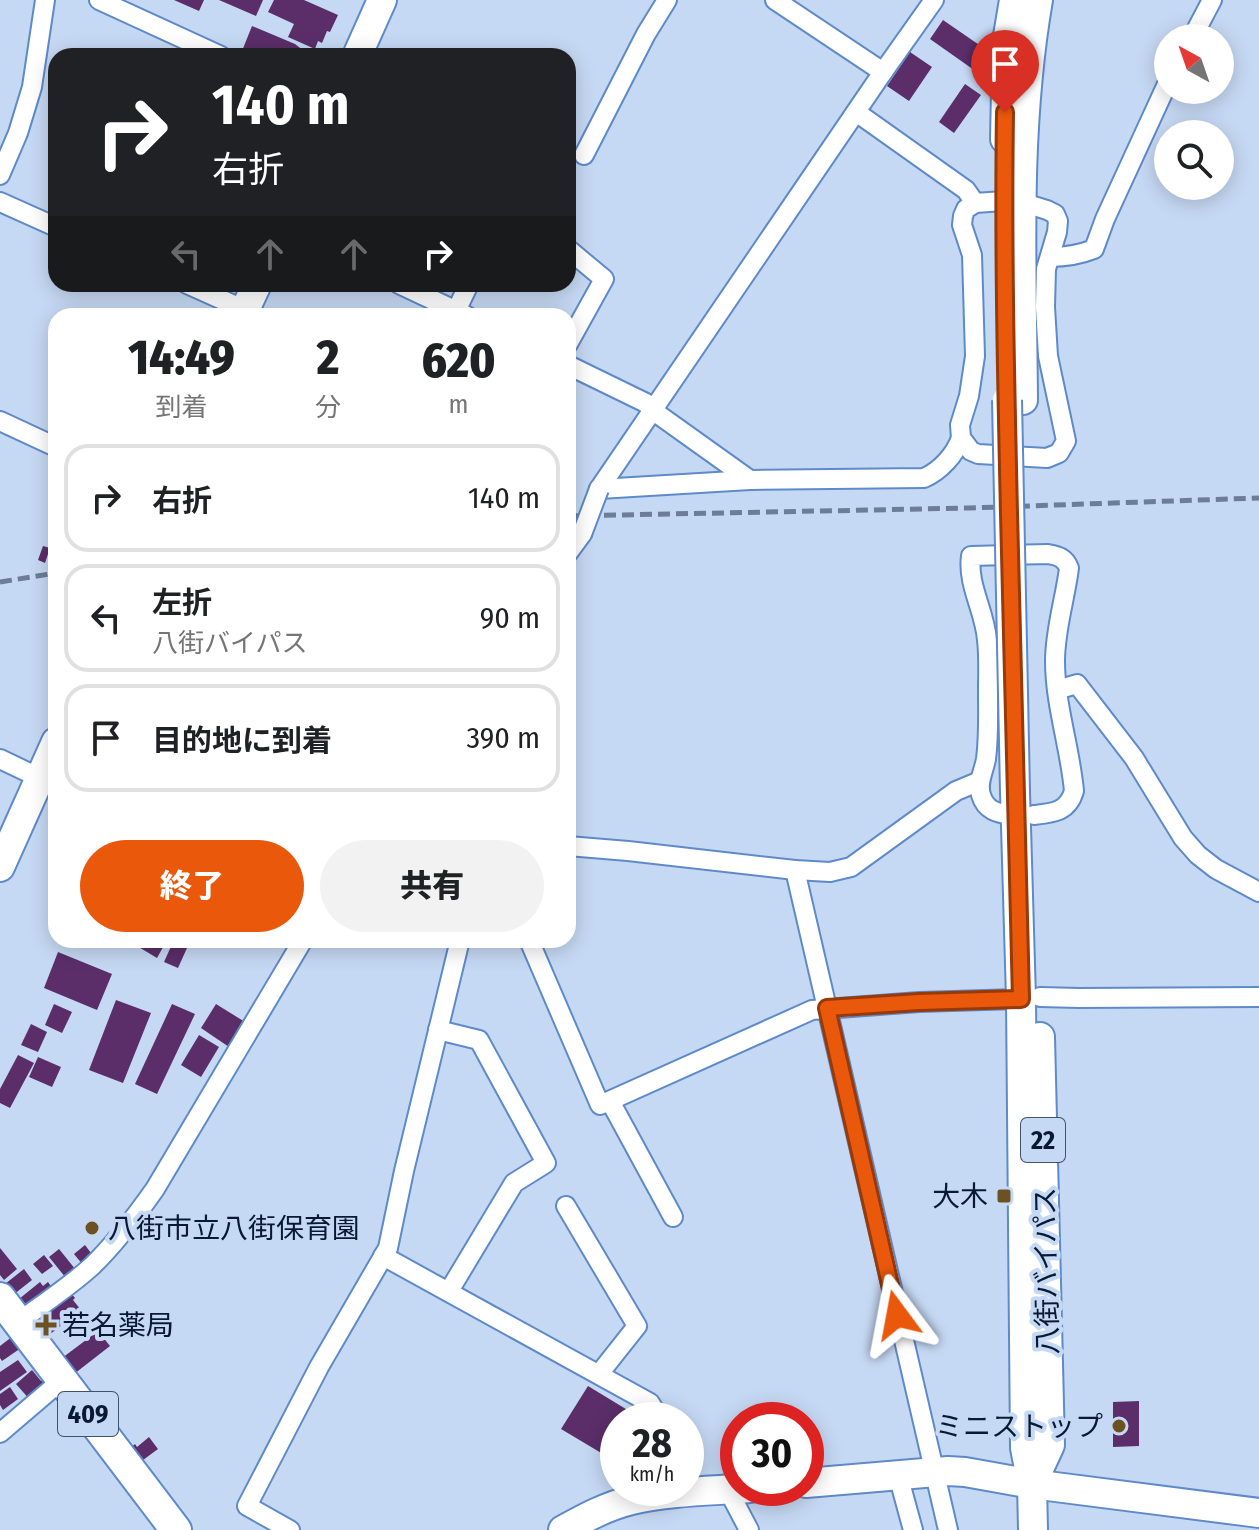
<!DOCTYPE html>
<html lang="ja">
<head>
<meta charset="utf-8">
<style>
  body { margin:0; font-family:"Fira Sans Condensed","Noto Sans JP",sans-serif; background:#f2f2f2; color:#202124; height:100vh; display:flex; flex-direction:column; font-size:30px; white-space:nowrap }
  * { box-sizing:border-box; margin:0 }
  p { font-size:26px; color:#757577 }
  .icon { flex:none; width:44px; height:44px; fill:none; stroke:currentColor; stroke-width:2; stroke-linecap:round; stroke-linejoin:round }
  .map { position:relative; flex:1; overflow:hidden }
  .sheet { position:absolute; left:48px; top:308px; width:528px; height:640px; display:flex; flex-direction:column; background:#fff; border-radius:24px; box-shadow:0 4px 20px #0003 }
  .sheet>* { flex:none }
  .hud { position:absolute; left:48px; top:48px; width:528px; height:244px; border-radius:24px; box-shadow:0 4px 20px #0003; background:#202124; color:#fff; overflow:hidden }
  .needle { width:52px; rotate:320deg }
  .buttons { position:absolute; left:1154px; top:24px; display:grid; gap:16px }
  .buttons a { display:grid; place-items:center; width:80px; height:80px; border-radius:50%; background:#fff; box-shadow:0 4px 20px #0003; font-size:40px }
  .speed { position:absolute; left:600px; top:1402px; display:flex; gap:16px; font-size:40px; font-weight:700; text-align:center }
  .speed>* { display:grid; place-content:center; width:104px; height:104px; border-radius:50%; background:#fff; box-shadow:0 4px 20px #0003; line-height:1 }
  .speed small { font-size:20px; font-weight:400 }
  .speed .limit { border:12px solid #d22; background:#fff; color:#111 }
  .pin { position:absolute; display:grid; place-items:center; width:68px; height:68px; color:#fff; margin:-82px -34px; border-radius:50% 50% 50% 0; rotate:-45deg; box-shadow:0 0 8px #0007 }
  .pin .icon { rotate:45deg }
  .me { position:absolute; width:88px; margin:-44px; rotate:347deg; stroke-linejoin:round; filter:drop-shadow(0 0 6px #0008) }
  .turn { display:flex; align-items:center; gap:28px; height:168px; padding:0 32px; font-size:36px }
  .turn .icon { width:104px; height:104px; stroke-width:2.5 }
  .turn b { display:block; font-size:56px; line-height:68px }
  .lanes { display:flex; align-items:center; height:76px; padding:0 32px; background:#0003; justify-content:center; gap:40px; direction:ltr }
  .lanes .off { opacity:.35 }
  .eta { display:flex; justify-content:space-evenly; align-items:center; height:136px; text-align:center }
  .eta b { font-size:48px; font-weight:800; line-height:56px }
  .button { display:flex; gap:16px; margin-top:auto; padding:16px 32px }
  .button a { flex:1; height:92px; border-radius:48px; background:#ea580c; color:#fff; font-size:32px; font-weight:800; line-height:92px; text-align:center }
  .button a+a { background:#f2f2f2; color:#202124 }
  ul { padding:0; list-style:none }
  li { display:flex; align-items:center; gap:24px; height:108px; margin:0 16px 12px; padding:0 16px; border:4px solid #e0e0e0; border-radius:24px }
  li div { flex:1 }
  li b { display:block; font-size:30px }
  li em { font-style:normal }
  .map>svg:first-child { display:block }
  .building { fill:#5b2e69 }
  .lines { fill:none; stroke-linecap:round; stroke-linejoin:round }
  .minor-casing { stroke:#5e8aca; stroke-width:22 }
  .primary-casing { stroke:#5e8aca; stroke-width:32 }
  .trunk-casing { stroke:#5e8aca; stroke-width:34 }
  .minor { stroke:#fff; stroke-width:18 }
  .primary { stroke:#fff; stroke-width:28 }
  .trunk { stroke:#fff; stroke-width:30 }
  .rail { stroke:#6b7d97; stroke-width:5; stroke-dasharray:12 6; stroke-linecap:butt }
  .minor-bridge-casing { stroke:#5e8aca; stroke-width:22; stroke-linecap:butt }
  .primary-bridge-casing { stroke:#5e8aca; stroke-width:32; stroke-linecap:butt }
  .minor-bridge { stroke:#fff; stroke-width:18 }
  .primary-bridge { stroke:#fff; stroke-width:28 }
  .route-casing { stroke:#983908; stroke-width:20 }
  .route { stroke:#ea580c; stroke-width:14 }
  .poi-dot { fill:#6c5123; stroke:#c6d9f4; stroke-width:3 }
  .labels { text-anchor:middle; stroke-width:8; stroke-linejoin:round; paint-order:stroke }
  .shield { fill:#c6d9f4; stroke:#41536c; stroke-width:2 }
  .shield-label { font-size:26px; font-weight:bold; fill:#081932 }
  .poi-label { font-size:28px; fill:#081932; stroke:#c6d9f4; text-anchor:end }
  .street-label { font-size:28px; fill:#081932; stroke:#c6d9f4 }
</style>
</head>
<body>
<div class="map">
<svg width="1259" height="1530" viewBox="0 0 1259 1530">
  <rect width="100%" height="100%" fill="#c6d9f4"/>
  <g class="building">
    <polygon points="174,0 204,0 199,11"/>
    <polygon points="219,0 263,0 256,16"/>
    <polygon points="274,0 304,0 338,15 330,32 327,31 322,43 318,41 315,49 288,37 294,24 268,12"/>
    <polygon points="943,20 988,51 974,70 930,39"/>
    <polygon points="252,26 295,44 304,51 306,56 254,56 242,51"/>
    <polygon points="910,52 932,67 909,101 887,86"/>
    <polygon points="965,84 981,95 954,133 939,122"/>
    <polygon points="43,546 50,548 45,563 38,560"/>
    <polygon points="140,940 167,940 157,958 137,946"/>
    <polygon points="173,942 187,948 178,968 164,962"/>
    <polygon points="58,952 112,974 97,1010 44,988"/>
    <polygon points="116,1000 151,1013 123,1083 89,1070"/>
    <polygon points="54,1004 72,1012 62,1033 45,1025"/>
    <polygon points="172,1004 195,1014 157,1094 135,1084"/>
    <polygon points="216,1004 245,1022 229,1047 201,1028"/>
    <polygon points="31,1024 47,1032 38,1052 21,1045"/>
    <polygon points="199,1035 219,1047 201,1077 181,1065"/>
    <polygon points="18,1055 34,1063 10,1108 0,1103 0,1089"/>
    <polygon points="38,1057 61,1067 52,1087 29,1077"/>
    <polygon points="85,1245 94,1257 83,1265 74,1254"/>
    <polygon points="0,1248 17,1269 4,1280 0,1275"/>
    <polygon points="59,1249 76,1270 66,1278 49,1257"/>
    <polygon points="44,1255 53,1266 42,1274 33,1264"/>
    <polygon points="24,1269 32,1280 13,1295 5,1284"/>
    <polygon points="40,1282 43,1286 48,1282 53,1289 26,1308 19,1299"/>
    <polygon points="70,1292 75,1298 73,1300 81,1310 49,1335 36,1319"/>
    <polygon points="98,1331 110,1346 74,1374 62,1358"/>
    <polygon points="13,1336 21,1348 2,1361 0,1358 0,1346"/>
    <polygon points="18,1360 27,1372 0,1391 0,1372"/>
    <polygon points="32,1370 41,1381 47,1376 52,1383 31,1401 16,1384"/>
    <polygon points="588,1386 644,1420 618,1420 618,1463 561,1429"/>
    <polygon points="10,1387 18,1399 3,1410 0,1405 0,1394"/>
    <polygon points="1139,1401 1139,1446 1113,1447 1113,1402"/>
    <polygon points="149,1437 158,1449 139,1463 128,1450 135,1444 137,1447"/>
  </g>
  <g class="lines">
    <g class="minor-casing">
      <g id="minor">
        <polyline points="99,0 221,56"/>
        <polyline points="775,0 883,72"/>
        <polyline points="1192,38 1212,0"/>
        <polyline points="856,112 966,190 975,203"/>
        <polyline points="584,155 646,34 667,0"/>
        <polyline points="0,175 18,133 32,87 45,0"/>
        <polyline points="1004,201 975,203 966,209 963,216 962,225 972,255 975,356 969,396 960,425 961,438 971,451 978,454 1047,458 1059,453 1066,441 1048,356 1045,307 1046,269 1057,232 1058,221 1055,214 1047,210 1021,202"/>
        <polyline points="0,202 56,227"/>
        <polyline points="568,249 604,279 568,344"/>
        <path d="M1050,257C1065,257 1079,255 1094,249L1105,219L1168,82"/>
        <polyline points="187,284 245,310"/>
        <polyline points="399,284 467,316"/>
        <polyline points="456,311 469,284"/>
        <polyline points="568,365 646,403 652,410 750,480"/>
        <polyline points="0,421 56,447"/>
        <polyline points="599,489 883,72 934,0"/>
        <path d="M599,489L750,480L924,478C940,471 955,455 961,438"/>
        <polyline points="568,553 582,534"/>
        <polyline points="1057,690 1077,684 1134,758 1183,838 1198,855 1216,869 1259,892"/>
        <polyline points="0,759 40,778"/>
        <path d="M1015,816C999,813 986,812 981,795C977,782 984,771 986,759C989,736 988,713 988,690C988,674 989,657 987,640C985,611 967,585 971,556L1048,554C1059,556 1065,558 1069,568C1065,600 1055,629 1055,661C1055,705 1070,747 1074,791C1068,812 1053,813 1034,815"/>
        <polyline points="568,846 628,851 795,870 830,872 851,867 956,791 980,781"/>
        <polyline points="795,870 948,1530"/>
        <polyline points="529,940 600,1105 812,1010 919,1002 1021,999"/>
        <polyline points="1040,997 1079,998 1259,997"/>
        <polyline points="438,1030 479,1040 546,1163 514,1183 449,1291"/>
        <polyline points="610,1101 673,1217"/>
        <polyline points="566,1206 637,1326 599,1374"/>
        <polyline points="383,1256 650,1403 655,1411 657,1420"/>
        <path d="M18,1322C43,1304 69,1287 92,1266C116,1243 136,1216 155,1189L303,940"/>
        <polyline points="0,1433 62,1380"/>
        <polyline points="898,1475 913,1530"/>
        <polyline points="728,1490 749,1530"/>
        <polyline points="290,1530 247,1506 319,1367 388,1248 404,1171 460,940"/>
      </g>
    </g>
    <g class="primary-casing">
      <g id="primary">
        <polyline points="357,56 382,0"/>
        <polyline points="1005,139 1007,42 1014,0"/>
        <polyline points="242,316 257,284"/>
        <path d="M1023,400C1022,266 1015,132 1038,0"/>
        <polyline points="1015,792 1021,999 1025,1448 1032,1484 1033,1530"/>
        <polyline points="0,867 56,742"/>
        <polyline points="806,1483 948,1471 965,1472 1032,1484 1259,1513"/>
        <polyline points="1032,1484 1050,1445 1040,1037"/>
        <path d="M563,1530C585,1518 607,1506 632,1500C670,1491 711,1491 750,1488"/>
      </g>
    </g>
    <g class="trunk-casing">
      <polyline id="trunk" points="0,1298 176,1530"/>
    </g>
    <use href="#minor" class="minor"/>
    <use href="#primary" class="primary"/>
    <use href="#trunk" class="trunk"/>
    <g class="rail">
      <polyline points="568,516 970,508 1259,498"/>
      <polyline points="0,582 56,573"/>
    </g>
    <g class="minor-bridge-casing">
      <polyline id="minor-bridge" points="582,534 599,489"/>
    </g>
    <g class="primary-bridge-casing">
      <polyline id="primary-bridge" points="1007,400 1015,792"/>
    </g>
    <use href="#minor-bridge" class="minor-bridge"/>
    <use href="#primary-bridge" class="primary-bridge"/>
  </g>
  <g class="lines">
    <g class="route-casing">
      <path id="route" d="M897,1315L827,1008L919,1002L1021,999C1016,837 1012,675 1009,513C1006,379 1003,246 1005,112"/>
    </g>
    <use href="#route" class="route"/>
  </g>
  <g class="poi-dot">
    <rect x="996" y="1188" width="16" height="16" rx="4"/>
    <circle cx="92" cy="1228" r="8"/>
    <path d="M42 1313h8v8h8v8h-8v8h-8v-8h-8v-8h8z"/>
    <circle cx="1119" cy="1426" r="8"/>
  </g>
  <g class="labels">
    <g class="shield">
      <rect x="1021" y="1118" width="44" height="44" rx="6"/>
      <rect x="58" y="1392" width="60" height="44" rx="6"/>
    </g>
    <g class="shield-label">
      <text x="1043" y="1149">22</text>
      <text x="88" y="1423">409</text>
    </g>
    <g class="poi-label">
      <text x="988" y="1206">大木</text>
      <text x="108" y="1238" text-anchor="start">八街市立八街保育園</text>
      <text x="62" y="1335" text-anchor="start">若名薬局</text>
      <text x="1103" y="1436">ミニストップ</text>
    </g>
    <g class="street-label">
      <text transform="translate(1046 1271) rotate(-91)" y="10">八街バイパス</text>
    </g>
  </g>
</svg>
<div class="buttons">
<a><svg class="needle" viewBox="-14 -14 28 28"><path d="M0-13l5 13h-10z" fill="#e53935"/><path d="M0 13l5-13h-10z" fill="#757577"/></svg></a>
<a><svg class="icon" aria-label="search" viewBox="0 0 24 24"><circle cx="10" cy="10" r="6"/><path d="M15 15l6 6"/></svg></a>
</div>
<div class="speed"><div>28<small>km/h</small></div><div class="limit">30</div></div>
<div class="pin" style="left:1005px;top:112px;background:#d93025"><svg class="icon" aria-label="arrive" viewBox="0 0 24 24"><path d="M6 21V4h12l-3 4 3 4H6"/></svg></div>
<svg class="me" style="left:897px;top:1315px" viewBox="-20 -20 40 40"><path d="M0-17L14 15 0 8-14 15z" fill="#ea580c" stroke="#fff" stroke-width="4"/></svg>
<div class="hud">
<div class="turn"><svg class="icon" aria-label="right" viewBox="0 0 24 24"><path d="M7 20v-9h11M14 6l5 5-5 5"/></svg><div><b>140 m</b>右折</div></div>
<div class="lanes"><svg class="icon off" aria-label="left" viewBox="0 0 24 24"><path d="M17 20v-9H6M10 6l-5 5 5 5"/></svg><svg class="icon off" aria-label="ahead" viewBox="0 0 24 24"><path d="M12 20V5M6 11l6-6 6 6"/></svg><svg class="icon off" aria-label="ahead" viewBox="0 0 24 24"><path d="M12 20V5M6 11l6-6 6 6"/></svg><svg class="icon" aria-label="right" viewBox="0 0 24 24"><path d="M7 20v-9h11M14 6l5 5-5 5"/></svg></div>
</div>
<section class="sheet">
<div class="eta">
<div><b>14:49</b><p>到着</p></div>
<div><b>2</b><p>分</p></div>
<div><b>620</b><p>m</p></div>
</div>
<ul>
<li><svg class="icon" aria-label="right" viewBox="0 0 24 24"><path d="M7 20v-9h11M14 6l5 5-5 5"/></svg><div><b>右折</b></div><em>140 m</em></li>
<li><svg class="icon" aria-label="left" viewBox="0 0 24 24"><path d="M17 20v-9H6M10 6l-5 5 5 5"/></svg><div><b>左折</b><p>八街バイパス</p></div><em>90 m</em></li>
<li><svg class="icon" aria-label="arrive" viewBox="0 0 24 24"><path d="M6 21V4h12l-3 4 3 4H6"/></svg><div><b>目的地に到着</b></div><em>390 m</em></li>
</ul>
<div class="button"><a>終了</a><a>共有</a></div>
</section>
</div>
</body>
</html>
